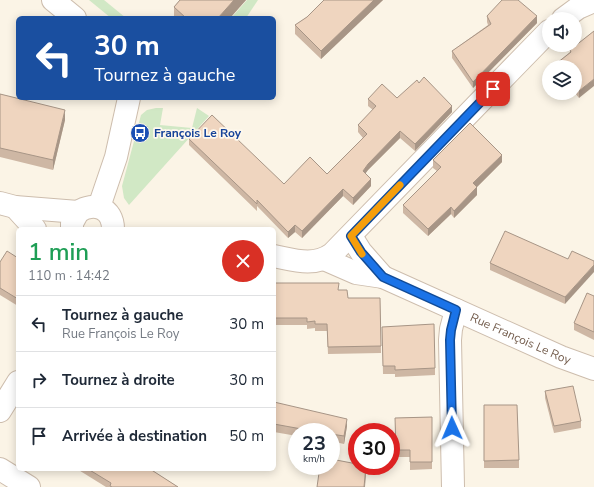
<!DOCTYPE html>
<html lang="fr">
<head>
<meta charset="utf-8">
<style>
  body { margin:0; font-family:"Nunito Sans",sans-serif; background:#f2f2f3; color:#1f2937; height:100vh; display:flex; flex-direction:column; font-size:15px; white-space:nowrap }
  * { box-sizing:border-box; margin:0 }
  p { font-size:13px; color:#747a83 }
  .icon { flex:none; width:22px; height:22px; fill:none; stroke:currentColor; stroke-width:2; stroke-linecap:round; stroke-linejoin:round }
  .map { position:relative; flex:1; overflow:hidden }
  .details { position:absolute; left:16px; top:227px; width:260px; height:244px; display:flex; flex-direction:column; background:#fff; border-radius:6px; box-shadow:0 2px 10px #0003 }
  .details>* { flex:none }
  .guide { position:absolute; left:16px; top:16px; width:260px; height:84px; border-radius:6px; box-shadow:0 2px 10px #0003; background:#1a4fa0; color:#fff; overflow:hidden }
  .fabs { position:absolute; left:542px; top:12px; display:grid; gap:8px }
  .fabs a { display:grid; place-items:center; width:40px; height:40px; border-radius:50%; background:#fff; box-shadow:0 2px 10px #0003; font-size:20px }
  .speed { position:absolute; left:288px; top:423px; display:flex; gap:8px; font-size:20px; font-weight:700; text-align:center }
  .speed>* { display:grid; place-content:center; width:52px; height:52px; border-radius:50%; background:#fff; box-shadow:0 2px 10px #0003; line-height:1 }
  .speed small { font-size:10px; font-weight:400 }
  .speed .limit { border:6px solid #d22; background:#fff; color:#111 }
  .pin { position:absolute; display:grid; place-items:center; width:34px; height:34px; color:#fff; margin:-17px; border-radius:8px; box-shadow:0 2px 6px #0006 }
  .me { position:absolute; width:44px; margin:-22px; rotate:359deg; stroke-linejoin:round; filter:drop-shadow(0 0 3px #0008) }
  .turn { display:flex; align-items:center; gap:14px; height:84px; padding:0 12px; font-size:18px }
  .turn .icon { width:52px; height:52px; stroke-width:2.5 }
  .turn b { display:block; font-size:28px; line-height:34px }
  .round { display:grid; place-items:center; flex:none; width:42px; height:42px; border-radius:21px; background:#f2f2f3 }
  .head { display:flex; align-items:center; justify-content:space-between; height:68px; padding:0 12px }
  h1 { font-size:24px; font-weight:600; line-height:30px; color:#1e9e55 }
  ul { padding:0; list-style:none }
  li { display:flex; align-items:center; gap:12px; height:56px; padding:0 12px; border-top:1px solid #e0e1e3 }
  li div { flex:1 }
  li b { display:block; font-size:15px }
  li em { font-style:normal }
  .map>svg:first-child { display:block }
  .green { fill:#d1e8c5 }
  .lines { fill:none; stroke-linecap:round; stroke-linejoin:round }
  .minor-casing { stroke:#cdbdad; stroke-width:24 }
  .minor { stroke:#fff; stroke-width:22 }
  .wall { fill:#ceb7a4 }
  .shaded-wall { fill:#a79586 }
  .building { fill:#efd5bf; stroke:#a79586 }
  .route-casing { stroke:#114b97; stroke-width:10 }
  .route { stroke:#1a73e8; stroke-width:7 }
  .slow { stroke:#f59e0b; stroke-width:7 }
  .labels { text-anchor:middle; stroke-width:3.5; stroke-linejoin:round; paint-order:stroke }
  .transit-label { font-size:12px; font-weight:bold; fill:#164399; stroke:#fef8ec; text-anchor:start }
  .street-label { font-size:12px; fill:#735c4c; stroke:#fef8ec }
</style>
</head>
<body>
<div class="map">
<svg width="594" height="487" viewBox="0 0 594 487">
  <rect width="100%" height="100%" fill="#fbf4e6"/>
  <g class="green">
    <polygon points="89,0 104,0 126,18 111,18"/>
    <polygon points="247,0 258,0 246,18 231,18"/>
    <polygon points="156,108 163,108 160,125 192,128 197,108 209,116 129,205 124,198 122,186 141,115 147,110"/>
  </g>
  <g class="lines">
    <g class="minor-casing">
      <g id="minor">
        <polyline points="53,0 75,18"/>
        <polyline points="563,19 578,8 594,1"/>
        <polyline points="0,203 15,207 78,212"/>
        <polyline points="15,207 35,229"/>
        <polyline points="99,207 116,157 129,98"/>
        <path d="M72,229V223L78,212C94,201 113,208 113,229"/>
        <polyline points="351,236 361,252 383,277"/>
        <path d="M274,256C294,260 314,267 332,254L549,31"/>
        <path id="s1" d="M324,259L356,273L383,277L561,357L594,369"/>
        <polyline points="0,411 18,382"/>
        <polyline points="0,469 29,487"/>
        <polyline points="453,487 450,340 451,329 456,310"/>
      </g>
    </g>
    <use href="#minor" class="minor"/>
  </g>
  <g class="wall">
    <polygon points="180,0 246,0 230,18 174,18 174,7"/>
    <polygon points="324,0 383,0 321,59 295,34 295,25 307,17"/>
    <polygon points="487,16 537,23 473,88 452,58 452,51 488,25 487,22"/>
    <polygon points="594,31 579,98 575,93 575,67 557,67 557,63 570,52 570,50"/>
    <polygon points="419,83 452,112 415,151 400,138 365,173 371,186 353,205 343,196 302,238 295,232 288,238 257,206 257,211 189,145 189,139 284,184 327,174 363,138 358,132 358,125 373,110 368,106 368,99 397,98"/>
    <polygon points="0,94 65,120 53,170 0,157"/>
    <polygon points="433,160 502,162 477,187 477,195 454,218 451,214 428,236 403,213 403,205 437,171 433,168"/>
    <polygon points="18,258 18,306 0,295 0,262"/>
    <polygon points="568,259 565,304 490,270 490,263"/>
    <polygon points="274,283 339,290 348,298 380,298 381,353 328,354 327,331 315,331 315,328 307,329 307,325 274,325"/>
    <polygon points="594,296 594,340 574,330 574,323"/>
    <polygon points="382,327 435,368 435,375 395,377 395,374 383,374"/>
    <polygon points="545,391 581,421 581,428 554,433 545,398"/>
    <polygon points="274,402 347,426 344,444 331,441 331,432 297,432 297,436 274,432"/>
    <polygon points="484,405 519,460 519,468 484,468"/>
    <polygon points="432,417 432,469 410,470 410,457 396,457 395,418"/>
    <polygon points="77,469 150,469 178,487 106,487"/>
  </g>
  <g class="shaded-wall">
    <polygon points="234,0 246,0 230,18 218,18"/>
    <polygon points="374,0 383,0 321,59 321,51"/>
    <polygon points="537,16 537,23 473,88 473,82"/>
    <polygon points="594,79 594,86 579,98 579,91"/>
    <polygon points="452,106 452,112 415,151 415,144"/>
    <polygon points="65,110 65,120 53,170 53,160"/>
    <polygon points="400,131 400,138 368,170 363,177 363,171 368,164"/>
    <polygon points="502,155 502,162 473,191 473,183"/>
    <polygon points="371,179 371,186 353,205 353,198"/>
    <polygon points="477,187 477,195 454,218 454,211"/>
    <polygon points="343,189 343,196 302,238 302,231"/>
    <polygon points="451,207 451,214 428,236 428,229"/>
    <polygon points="295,225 295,232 288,238 288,232"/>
    <polygon points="594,265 594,272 565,304 565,297"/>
    <polygon points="347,419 347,426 344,444 344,436"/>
    <polygon points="366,466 366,473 365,487 364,487"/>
  </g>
  <g class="building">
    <polygon points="180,0 234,0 218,18 186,18 174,7"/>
    <polygon points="324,0 374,0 321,51 295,25 307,17"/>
    <polygon points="502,0 518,0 537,16 473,82 452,51 491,24 487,16"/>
    <polygon points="594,31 594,79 579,91 575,86 575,67 560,67 557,63 571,52 570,50"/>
    <polygon points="424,77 452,106 415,144 400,131 368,164 363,171 371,179 353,198 343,189 302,231 295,225 288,232 257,200 257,204 189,139 212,115 284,184 310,157 327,174 367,134 358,125 376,106 368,99 382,84 397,98 417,80 419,83"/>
    <polygon points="0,94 65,110 53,160 0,148"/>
    <polygon points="470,123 502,155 473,183 477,187 454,211 451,207 428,229 403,205 441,167 433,160"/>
    <polygon points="505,231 568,259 572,251 594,261 594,265 565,297 490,263"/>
    <polygon points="7,251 18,258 18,299 0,288 0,262"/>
    <polygon points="274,283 339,283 338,290 347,290 348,298 380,298 381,346 328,347 327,324 315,324 315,321 307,322 307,318 274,318"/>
    <polygon points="587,293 594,296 594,332 574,323"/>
    <polygon points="434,324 435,368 395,370 395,366 383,366 382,327"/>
    <polygon points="573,386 581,421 554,426 545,391"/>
    <polygon points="274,402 347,419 344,436 331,434 331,432 318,432 274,424"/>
    <polygon points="484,405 517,405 519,460 484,461"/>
    <polygon points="432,417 432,462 410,462 410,450 396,450 395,418"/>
    <polygon points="331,459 357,464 357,466 366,466 364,487 317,487 320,466 331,466"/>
    <polygon points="88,469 150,469 178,487 112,487 110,486 111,483"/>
  </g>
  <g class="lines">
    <g class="route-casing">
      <polyline id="route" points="452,428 450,340 451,330 456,310 383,277 361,252 351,236 493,89"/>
    </g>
    <use href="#route" class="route"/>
    <polyline class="slow" points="362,254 351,236 400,185"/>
  </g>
  <defs>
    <g id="bus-disc" transform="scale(1)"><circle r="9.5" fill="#1a4fb4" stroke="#fef8ec"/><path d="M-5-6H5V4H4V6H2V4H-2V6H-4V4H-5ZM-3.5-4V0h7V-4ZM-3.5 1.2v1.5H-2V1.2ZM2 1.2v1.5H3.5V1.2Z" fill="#fff"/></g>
  </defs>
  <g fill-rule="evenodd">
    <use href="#bus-disc" x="140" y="133"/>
  </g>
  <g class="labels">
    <g class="transit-label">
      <text x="154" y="137">François Le Roy</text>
    </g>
    <g class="street-label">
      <text dy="4" stroke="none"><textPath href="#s1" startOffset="213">Rue François Le Roy</textPath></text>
    </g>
  </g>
</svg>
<div class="fabs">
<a><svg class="icon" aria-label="sound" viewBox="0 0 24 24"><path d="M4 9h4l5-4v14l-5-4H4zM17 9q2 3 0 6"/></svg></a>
<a><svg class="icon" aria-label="layers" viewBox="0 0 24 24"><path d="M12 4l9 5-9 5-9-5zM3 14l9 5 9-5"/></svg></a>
</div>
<div class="speed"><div>23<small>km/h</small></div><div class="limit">30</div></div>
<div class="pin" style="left:493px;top:89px;background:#d93025"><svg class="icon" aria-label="arrive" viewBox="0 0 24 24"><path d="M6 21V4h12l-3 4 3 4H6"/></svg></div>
<svg class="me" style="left:452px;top:428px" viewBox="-20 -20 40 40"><path d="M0-17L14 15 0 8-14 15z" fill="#1a73e8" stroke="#fff" stroke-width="4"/></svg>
<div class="guide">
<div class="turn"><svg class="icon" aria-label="left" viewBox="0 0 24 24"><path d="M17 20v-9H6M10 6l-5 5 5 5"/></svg><div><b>30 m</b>Tournez à gauche</div></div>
</div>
<section class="details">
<div class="head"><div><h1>1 min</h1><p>110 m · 14:42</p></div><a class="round" style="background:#d93025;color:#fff"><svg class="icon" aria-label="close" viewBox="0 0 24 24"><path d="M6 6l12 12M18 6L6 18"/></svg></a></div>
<ul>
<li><svg class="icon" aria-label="left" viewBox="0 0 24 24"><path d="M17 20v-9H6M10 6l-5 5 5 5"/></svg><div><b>Tournez à gauche</b><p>Rue François Le Roy</p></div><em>30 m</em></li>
<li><svg class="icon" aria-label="right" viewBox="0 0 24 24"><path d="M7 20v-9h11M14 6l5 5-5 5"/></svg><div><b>Tournez à droite</b></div><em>30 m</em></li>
<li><svg class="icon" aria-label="arrive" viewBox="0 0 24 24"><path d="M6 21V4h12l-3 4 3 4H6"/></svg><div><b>Arrivée à destination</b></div><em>50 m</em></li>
</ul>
</section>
</div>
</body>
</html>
